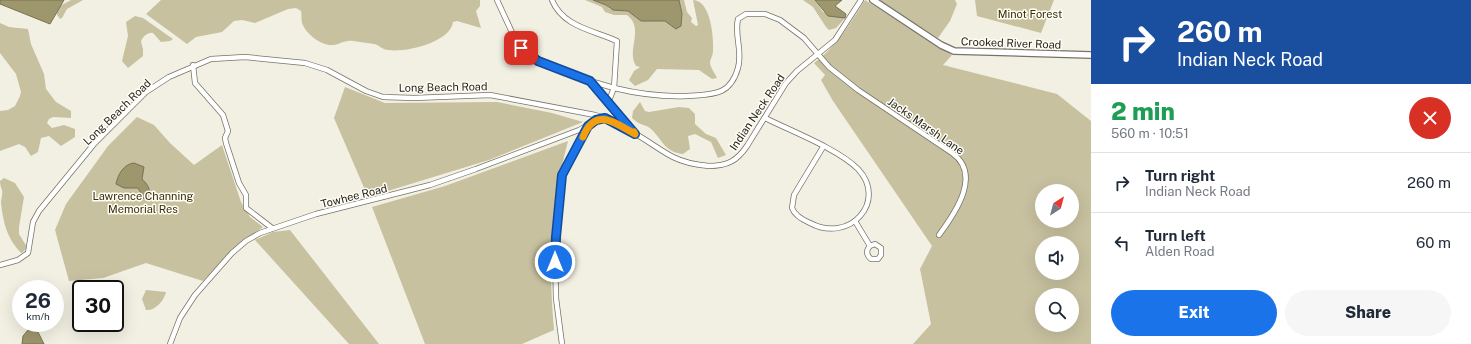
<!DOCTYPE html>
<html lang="en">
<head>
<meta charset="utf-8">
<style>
  body { margin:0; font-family:"Public Sans",sans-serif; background:#f6f6f7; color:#1f2937; height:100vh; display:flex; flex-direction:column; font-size:15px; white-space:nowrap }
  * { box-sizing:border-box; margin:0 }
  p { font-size:13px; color:#747a83 }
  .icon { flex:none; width:22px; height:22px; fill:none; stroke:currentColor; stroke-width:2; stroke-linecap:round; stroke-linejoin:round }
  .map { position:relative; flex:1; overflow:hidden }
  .panel { display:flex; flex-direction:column; background:#fff; width:380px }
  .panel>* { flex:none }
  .guide { background:#1a4fa0; color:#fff; overflow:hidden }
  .needle { width:26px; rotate:36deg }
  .fabs { position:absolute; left:1035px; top:184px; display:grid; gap:8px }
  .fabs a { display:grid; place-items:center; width:44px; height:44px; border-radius:50%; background:#fff; box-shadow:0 4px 16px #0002; font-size:20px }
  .speed { position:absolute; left:12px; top:280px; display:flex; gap:8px; font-size:20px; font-weight:700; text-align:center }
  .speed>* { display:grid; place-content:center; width:52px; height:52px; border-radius:50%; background:#fff; box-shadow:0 4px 16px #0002; line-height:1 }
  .speed small { font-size:10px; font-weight:400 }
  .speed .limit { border:2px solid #111; border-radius:6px; background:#fff; color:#111 }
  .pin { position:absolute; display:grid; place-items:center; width:34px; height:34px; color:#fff; margin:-17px; border-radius:8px; box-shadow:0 2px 6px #0006 }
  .me { position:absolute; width:44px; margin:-22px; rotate:0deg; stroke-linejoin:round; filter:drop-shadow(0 0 3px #0008) }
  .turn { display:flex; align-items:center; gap:14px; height:84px; padding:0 20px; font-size:18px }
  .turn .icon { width:52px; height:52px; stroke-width:2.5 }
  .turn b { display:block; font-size:28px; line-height:34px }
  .round { display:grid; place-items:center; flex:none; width:42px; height:42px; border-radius:21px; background:#f6f6f7 }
  .head { display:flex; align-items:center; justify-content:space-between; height:68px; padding:0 20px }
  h1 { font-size:24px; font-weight:800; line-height:30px; color:#1e9e55 }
  .button { display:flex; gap:8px; margin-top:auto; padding:8px 20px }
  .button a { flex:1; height:46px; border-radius:24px; background:#1a73e8; color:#fff; font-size:16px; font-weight:800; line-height:46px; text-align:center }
  .button a+a { background:#f6f6f7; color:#1f2937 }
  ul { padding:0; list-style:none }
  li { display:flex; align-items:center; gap:12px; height:60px; padding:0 20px; border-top:1px solid #e0e1e3 }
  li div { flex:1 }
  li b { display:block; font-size:15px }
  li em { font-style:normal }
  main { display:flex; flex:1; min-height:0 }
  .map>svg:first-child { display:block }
  .green { fill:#c7c1a0; fill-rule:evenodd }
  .water { fill:#9e966c; stroke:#787253 }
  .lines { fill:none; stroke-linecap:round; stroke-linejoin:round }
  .minor-casing { stroke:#767468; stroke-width:6 }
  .tertiary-casing { stroke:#767468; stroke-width:8 }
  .minor { stroke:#fff; stroke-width:4.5 }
  .tertiary { stroke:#fff; stroke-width:5.5 }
  .route-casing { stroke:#114b97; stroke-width:10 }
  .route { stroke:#1a73e8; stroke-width:7 }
  .slow { stroke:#f59e0b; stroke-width:7 }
  .labels { text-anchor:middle; stroke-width:3; stroke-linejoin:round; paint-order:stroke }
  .park-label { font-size:11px; fill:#352e0a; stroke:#fffdf4 }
  .street-label { font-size:11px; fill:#201f1a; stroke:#fffdf4 }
</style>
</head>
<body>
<main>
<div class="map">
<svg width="1091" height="344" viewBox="0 0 1091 344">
  <rect width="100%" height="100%" fill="#f2f0e2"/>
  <g class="green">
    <polygon points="71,0 83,0 67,9 62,18 60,19 56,13 60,6"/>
    <path d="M161,0H480V6L476,11L481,28L457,21L453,22C451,42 405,53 388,50C383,50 379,45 374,44C367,43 360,42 353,41C343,40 340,45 333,45C321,46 306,34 302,23C301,19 302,15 301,11L296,8L288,9L255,23L242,20L234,21L222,32L196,37L187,44L146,14Z"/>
    <path d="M585,0H593L606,5L610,9L628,11L636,17L665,21L676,29L681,25L682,14L679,0H684L687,12L692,18L691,22L696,26L698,25L693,0C711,0 714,39 713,51C713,56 710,59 710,63C711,69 715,73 717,78L712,79L699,70L657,69L648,80L635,86L629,80L634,71L640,67L636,66C626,49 645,29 627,15H614L605,12L602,7Z"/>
    <polygon points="803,0 815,0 823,12 845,18 836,28 829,30 826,27 813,7"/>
    <path d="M865,0L952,55L943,65L1057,94L1091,121V344H913L931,324L920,269L932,246L833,101L821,80L825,75L814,63C837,46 850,24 865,0ZM1042,191H1072V221H1042ZM1042,243H1072V273H1042ZM1042,295H1072V325H1042Z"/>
    <polygon points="881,0 955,0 957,4 950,21 938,38 881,2"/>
    <polygon points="975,0 1054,0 1041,33 977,16"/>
    <path d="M135,16L143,18L173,39L170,41L161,42L153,33C148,32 142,37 141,42L143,49V56L128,68L122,61L128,36L126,22Z"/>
    <polygon points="0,23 9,27 28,29 31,44 44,74 46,89 56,102 71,111 71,118 53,117 49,119 47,123 52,128 64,125 75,129 75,137 61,146 49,136 41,138 38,152 31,156 25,147 19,144 0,151 0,111 8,110 15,106 20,96 21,92 16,74 0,53"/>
    <polygon points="345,87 385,103 497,102 552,113 583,122 489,160 368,197 334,118"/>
    <path d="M640,102L645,111L649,112L679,107L689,108L695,114V124L706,134L716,138L726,155L718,158L711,142L695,134L688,136L690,149L683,154C664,152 663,140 651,129C646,124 640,126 632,118L633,111Z"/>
    <polygon points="137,117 154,125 170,143 194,165 222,145 241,202 250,217 263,227 235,247 203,281 146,263 103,278 69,281 55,230 66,204 108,146"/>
    <path d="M568,141C550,209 548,260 554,330L522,344H425L372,207L445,186Z"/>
    <path d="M4,178L15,183L24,197L19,227V234L27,247L23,252L21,253C7,239 3,222 1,203C1,199 3,194 2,190C1,187 0,185 0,181Z"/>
    <polygon points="290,230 379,344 349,344 255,240 273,232"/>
    <path d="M146,290L166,292C164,301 155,311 146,310L142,299Z"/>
  </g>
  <g class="water">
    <polygon points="0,0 64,0 50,24 0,4"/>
    <polygon points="593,0 679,0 682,14 681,26 676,29 665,21 641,21 628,11 613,10 606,5"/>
    <polygon points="815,0 842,0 835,6 846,14 845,18 828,16"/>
    <path d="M134,163L144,167L142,179C149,186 153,192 144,199L138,188H124L116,184C118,174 124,164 134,163Z"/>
    <polygon points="28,330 38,332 44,344 22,344 23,336"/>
  </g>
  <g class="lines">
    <g class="minor-casing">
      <g id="minor">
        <polyline points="497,0 516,41 523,50 538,61 590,81 632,131"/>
        <path d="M552,0C563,27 593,30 617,41L614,88L590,81"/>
        <polyline points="193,65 195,83 223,115 228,131 225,138 226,143 239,183 246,195 246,208 272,228"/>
        <path d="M608,103L614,88C639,94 662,97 687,96C711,94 730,97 738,68C743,51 734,35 738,19L746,14H765L780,20L804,38L829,67L858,90L952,153C982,174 956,212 939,235"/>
        <path d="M765,118C791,131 838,149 858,169C888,201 850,244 810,223C803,220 795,216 792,208L794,195L823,147"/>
        <path d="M855,221L870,246C866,250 866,255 871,259H878L881,255V248L875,244L870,246"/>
        <polyline points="0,265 18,260 28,253 33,222 39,211 94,144 146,92 169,77 211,59 245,57 305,63 327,70 366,91 383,97 414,98 490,95 595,115 605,118"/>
        <polyline points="170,344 180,318 195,295 232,253 246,241 260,233 316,214 430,185 476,169 579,130 588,125"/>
        <path d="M562,344L556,298L555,250L560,184L562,175C568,164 586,126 595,121C611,112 656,149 673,157C685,163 696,165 709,166C727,166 737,161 747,146L786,83L797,71L835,40L861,0"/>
      </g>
    </g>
    <g class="tertiary-casing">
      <polyline id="tertiary" points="873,0 941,45 954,51 1091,55"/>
    </g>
    <use href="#minor" class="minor"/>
    <use href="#tertiary" class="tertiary"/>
  </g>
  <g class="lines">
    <g class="route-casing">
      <polyline id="route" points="521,48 538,61 590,81 635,134 605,118 596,120 588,126 562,175 556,237 555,262"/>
    </g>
    <use href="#route" class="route"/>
    <path class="slow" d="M583,137C595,107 614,122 635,134L634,132"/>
  </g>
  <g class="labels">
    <g class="park-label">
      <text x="1030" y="18">Minot Forest</text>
      <text x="143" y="200">Lawrence Channing<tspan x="143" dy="13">Memorial Res</tspan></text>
    </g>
    <g class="street-label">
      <text transform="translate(1011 43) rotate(2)" y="4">Crooked River Road</text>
      <text transform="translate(443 87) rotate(-1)" y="4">Long Beach Road</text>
      <text transform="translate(117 112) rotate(-44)" y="4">Long Beach Road</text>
      <text transform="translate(757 112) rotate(-56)" y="4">Indian Neck Road</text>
      <text transform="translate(926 126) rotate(35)" y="4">Jacks Marsh Lane</text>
      <text transform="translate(354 196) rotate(-14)" y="4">Towhee Road</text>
    </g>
  </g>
</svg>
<div class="fabs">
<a><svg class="needle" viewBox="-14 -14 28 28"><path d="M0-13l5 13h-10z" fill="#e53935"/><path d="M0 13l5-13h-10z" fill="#747a83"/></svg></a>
<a><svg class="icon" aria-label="sound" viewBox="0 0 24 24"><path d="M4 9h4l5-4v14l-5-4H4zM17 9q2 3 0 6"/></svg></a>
<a><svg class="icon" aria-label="search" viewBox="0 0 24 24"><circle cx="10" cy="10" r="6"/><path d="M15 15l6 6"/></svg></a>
</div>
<div class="speed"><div>26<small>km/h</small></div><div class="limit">30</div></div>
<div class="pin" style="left:521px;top:48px;background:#d93025"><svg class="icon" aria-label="arrive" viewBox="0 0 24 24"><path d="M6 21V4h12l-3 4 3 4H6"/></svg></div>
<svg class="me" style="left:555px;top:262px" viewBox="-20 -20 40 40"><circle r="17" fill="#1a73e8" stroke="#fff" stroke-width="3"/><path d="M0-11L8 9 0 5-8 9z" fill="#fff"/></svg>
</div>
<section class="panel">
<div class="guide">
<div class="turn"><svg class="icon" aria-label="right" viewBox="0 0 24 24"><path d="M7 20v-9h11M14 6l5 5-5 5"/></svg><div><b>260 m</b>Indian Neck Road</div></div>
</div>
<div class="head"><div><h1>2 min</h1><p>560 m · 10:51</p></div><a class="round" style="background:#d93025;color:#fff"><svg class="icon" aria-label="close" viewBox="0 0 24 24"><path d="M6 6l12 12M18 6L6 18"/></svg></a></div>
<ul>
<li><svg class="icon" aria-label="right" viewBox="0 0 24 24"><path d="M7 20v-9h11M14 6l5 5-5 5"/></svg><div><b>Turn right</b><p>Indian Neck Road</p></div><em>260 m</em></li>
<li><svg class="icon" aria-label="left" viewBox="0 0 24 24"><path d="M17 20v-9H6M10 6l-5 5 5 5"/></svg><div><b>Turn left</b><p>Alden Road</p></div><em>60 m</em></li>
</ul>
<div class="button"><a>Exit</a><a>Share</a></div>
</section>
</main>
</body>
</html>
